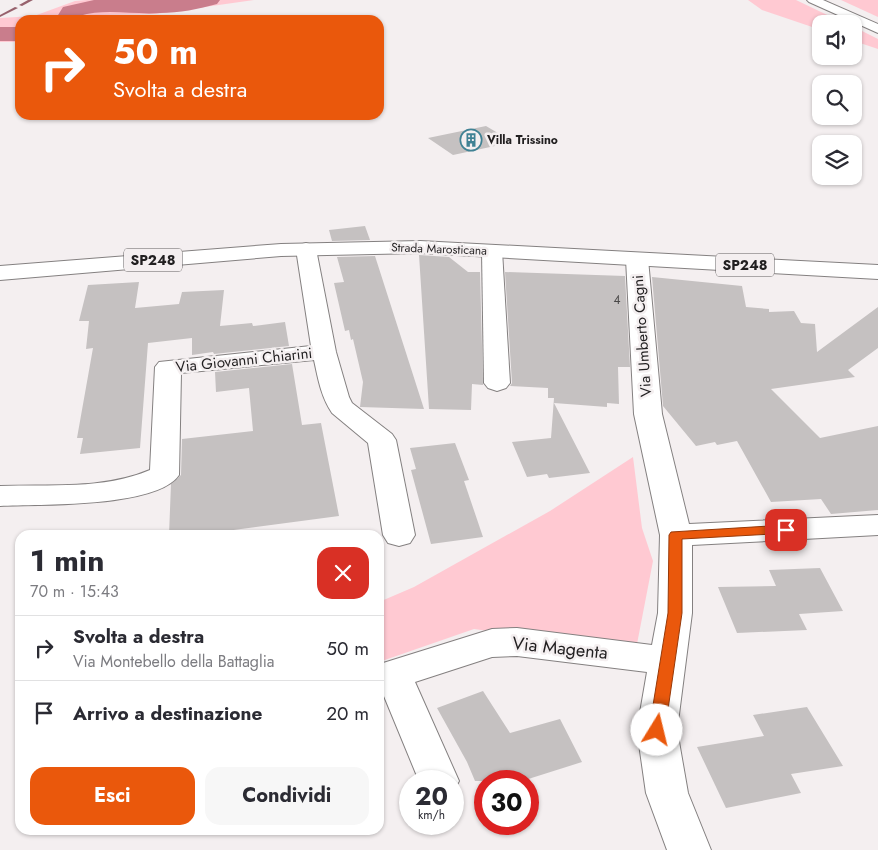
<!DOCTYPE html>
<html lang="it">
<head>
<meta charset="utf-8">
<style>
  body { margin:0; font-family:Jost,sans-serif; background:#f7f7f7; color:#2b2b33; height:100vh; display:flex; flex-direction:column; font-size:19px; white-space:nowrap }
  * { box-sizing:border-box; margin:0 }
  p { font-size:16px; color:#7c7c81 }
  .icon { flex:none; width:28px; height:28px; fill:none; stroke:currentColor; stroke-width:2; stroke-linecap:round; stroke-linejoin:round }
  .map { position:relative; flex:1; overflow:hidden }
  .panel { position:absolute; left:15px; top:530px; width:369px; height:305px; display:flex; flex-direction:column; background:#fff; border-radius:15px; box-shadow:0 1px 4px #0004 }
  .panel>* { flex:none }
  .top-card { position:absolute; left:15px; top:15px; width:369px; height:105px; border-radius:15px; box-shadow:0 1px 4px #0004; background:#ea580c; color:#fff; overflow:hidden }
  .buttons { position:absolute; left:812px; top:15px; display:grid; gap:10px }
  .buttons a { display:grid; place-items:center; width:50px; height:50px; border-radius:10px; background:#fff; box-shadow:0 1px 4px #0004; font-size:25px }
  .speed { position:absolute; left:399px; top:770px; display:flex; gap:10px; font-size:25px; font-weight:700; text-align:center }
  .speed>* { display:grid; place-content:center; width:65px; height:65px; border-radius:50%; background:#fff; box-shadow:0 1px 4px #0004; line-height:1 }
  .speed small { font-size:12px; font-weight:400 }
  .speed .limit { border:8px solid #d22; background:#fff; color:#111 }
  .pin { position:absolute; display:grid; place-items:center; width:42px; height:42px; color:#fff; margin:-21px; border-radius:10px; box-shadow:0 2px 8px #0006 }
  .me { position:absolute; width:55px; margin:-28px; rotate:9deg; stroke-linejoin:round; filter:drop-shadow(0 0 4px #0008) }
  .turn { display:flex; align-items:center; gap:18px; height:105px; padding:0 15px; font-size:22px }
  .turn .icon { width:65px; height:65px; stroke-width:2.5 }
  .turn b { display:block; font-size:35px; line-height:42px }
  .round { display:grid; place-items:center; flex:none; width:52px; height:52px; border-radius:15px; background:#f7f7f7 }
  .head { display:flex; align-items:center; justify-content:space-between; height:85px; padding:0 15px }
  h1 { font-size:30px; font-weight:700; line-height:38px }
  .cta { display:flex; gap:10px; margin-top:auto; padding:10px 15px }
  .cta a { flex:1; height:58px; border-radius:15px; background:#ea580c; color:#fff; font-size:20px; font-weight:700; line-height:58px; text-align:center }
  .cta a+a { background:#f7f7f7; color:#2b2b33 }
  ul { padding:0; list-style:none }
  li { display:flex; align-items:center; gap:15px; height:65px; padding:0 15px; border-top:1px solid #e1e1e2 }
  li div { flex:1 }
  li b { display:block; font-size:19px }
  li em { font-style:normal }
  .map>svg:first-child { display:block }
  .green { fill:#ffc9d2 }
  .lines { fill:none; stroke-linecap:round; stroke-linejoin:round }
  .stream { fill:#97616c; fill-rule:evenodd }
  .river { fill:#c97d8c; fill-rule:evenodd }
  .building { fill:#c5c1c1 }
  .minor-casing { stroke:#848080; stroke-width:2 }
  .primary-casing { stroke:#848080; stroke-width:2 }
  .minor { fill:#fff; fill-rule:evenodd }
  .primary { fill:#fff; fill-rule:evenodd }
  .route { fill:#ea580c; stroke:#983908 }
  .labels { text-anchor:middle; stroke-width:5; stroke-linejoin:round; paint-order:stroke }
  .far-poi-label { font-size:12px; font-weight:bold; fill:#211f20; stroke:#f4eff0; text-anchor:start }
  .far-street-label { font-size:12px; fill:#211f20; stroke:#f4eff0 }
  .number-label { font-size:12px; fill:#4a4848 }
  .shield { fill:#f4eff0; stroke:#605d5e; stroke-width:1 }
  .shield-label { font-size:14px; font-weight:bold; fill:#211f20 }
  .street-label { font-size:15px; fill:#211f20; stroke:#f4eff0 }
  .near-street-label { font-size:18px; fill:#211f20; stroke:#f4eff0 }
</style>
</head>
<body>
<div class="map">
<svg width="878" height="850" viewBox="0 0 878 850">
  <rect width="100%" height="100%" fill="#f4eff0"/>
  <g class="green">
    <polygon points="87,0 254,0 155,14 102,15 92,20 20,20 20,42 0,42 0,18 34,16 75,1"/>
    <polygon points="748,0 796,0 846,24 821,24 821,30 762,10"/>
    <polygon points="841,0 878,0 878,17"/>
    <polygon points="854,27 878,39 878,49 854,41"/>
    <polygon points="633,457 642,528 653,561 637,644 627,650 474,629 379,662 379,602 414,587 550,511"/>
  </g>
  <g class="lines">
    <g class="stream">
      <polygon points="28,0 33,0 22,6 19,5"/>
      <polygon points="15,7 18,8 0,17 0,15"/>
    </g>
    <g class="river">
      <path d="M94,0H220L217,4C199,9 179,13 160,13C133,15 106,8 79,16L77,20H55L63,7Z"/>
      <rect x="0" y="27" width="20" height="14"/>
    </g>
  </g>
  <g class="building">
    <polygon points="486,126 513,142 453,155 428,138"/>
    <polygon points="365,226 370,240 332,241 329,230"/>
    <polygon points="419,255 449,257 468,272 480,272 483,385 472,384 471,410 429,409"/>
    <polygon points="375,256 424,409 360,407 363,382 353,339 351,340 349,330 345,331 334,283 344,282 337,257"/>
    <polygon points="505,272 625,276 630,367 618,367 619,404 607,403 607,407 554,403 590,473 549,478 547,474 527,477 512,442 551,438 554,398 548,398 548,388 510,386 512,383"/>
    <polygon points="652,277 742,286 746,307 769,309 769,312 794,311 801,323 815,324 817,352 878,307 878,348 848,370 855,377 771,389 820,438 878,426 878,510 831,514 821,499 771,502 737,441 717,445 715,442 696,446 663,406"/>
    <polygon points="139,282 135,308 179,304 182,292 224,290 220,326 252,323 253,326 285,322 289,346 214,354 213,352 192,355 192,338 148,343 140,448 80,454 83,438 77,438 93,348 86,349 89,321 79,321 88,285"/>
    <polygon points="292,364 302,425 321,423 339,516 196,535 169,535 171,484 181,475 182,439 253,431 249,388 216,392 215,372"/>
    <polygon points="455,443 469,480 464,481 483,537 431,544 411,470 416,469 410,448"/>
    <polygon points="820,568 843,611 799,614 807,630 737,633 718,587 776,586 769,570"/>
    <polygon points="483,691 510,733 560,719 582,762 522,781 475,781 467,762 437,708"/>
    <polygon points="807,707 843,766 791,774 801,793 726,808 697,747 764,736 753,715"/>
  </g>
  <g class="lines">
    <g class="minor-casing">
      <g id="minor">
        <path d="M306,243L313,245L316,249L336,352L349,397L352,403L392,434L396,440L415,535L410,543L399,546L388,543L383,535L368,443L332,413C321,397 318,378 314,360L181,373L179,475C157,508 38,504 0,506V486C50,484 103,490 150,470L155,367L159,362L311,346L296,249L299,245Z"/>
        <polygon points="492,245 499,247 502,251 510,383 506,388 497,391 488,388 484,383 482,251 485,247"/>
        <polygon points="637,253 645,254 648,259 662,414 689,524 878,515 878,535 692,545 692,613 677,730 688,793 711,850 667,850 646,793 637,730 647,672 517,656 492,657 415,682 459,781 452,794 452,781 419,781 379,684 380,664 492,629 517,628 652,645 658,613 660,535 634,414 626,259 629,254"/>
      </g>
    </g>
    <g class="primary-casing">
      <g id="primary">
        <polygon points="807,0 823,0 878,24 878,33 809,2"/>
        <polygon points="420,241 878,265 878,279 420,253 281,256 0,280 0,266 281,244"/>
      </g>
    </g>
    <use href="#minor" class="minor"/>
    <use href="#primary" class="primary"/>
  </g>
  <polygon class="route" points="786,525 791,526 793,530 791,533 682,539 682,613 665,730 663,735 657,737 651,735 649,730 668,613 669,535 671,532"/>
  <defs>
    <g id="building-ring" transform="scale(1.125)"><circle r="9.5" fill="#f4eff0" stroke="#408294" stroke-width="1.5"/><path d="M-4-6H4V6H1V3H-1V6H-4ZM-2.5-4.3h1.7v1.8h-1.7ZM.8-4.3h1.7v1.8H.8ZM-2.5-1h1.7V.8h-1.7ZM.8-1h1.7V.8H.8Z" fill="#408294"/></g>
  </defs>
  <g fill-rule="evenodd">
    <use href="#building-ring" x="471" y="140"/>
  </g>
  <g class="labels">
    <g class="far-poi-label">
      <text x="487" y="144">Villa Trissino</text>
    </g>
    <g class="far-street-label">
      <text transform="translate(439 249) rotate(2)" y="4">Strada Marosticana</text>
    </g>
    <g class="number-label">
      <text x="617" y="304">4</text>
    </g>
    <g class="shield">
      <rect x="124" y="248.5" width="58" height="23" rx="4"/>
      <rect x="716" y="253.5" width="58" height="23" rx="4"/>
    </g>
    <g class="shield-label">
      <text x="153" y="265">SP248</text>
      <text x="745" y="270">SP248</text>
    </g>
    <g class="street-label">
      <text transform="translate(642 336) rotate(-94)" y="5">Via Umberto Cagni</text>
      <text transform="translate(244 360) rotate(-6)" y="5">Via Giovanni Chiarini</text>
    </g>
    <g class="near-street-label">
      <text transform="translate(560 648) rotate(6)" y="6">Via Magenta</text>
    </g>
  </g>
</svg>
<div class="buttons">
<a><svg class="icon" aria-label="sound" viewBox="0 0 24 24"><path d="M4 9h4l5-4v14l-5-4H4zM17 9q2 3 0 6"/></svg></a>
<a><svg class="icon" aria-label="search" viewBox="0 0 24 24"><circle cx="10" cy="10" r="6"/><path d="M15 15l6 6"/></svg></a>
<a><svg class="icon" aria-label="layers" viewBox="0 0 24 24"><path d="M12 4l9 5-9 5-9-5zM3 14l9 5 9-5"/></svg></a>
</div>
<div class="speed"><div>20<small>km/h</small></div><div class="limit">30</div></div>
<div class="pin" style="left:786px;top:530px;background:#d93025"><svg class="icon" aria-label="arrive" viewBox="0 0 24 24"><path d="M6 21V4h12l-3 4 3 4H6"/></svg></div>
<svg class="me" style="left:657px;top:730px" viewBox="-20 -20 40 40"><circle r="19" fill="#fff"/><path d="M0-13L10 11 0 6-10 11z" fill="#ea580c"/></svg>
<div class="top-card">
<div class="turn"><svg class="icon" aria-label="right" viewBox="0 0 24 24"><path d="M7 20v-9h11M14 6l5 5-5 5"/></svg><div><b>50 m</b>Svolta a destra</div></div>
</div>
<section class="panel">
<div class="head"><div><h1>1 min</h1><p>70 m · 15:43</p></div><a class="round" style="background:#d93025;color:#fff"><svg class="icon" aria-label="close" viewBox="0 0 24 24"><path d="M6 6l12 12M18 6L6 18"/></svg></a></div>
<ul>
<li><svg class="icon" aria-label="right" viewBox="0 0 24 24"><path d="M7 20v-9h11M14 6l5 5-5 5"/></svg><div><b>Svolta a destra</b><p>Via Montebello della Battaglia</p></div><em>50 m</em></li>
<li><svg class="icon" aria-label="arrive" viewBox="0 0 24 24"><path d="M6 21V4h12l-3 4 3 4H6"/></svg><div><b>Arrivo a destinazione</b></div><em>20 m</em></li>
</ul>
<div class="cta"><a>Esci</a><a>Condividi</a></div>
</section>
</div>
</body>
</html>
